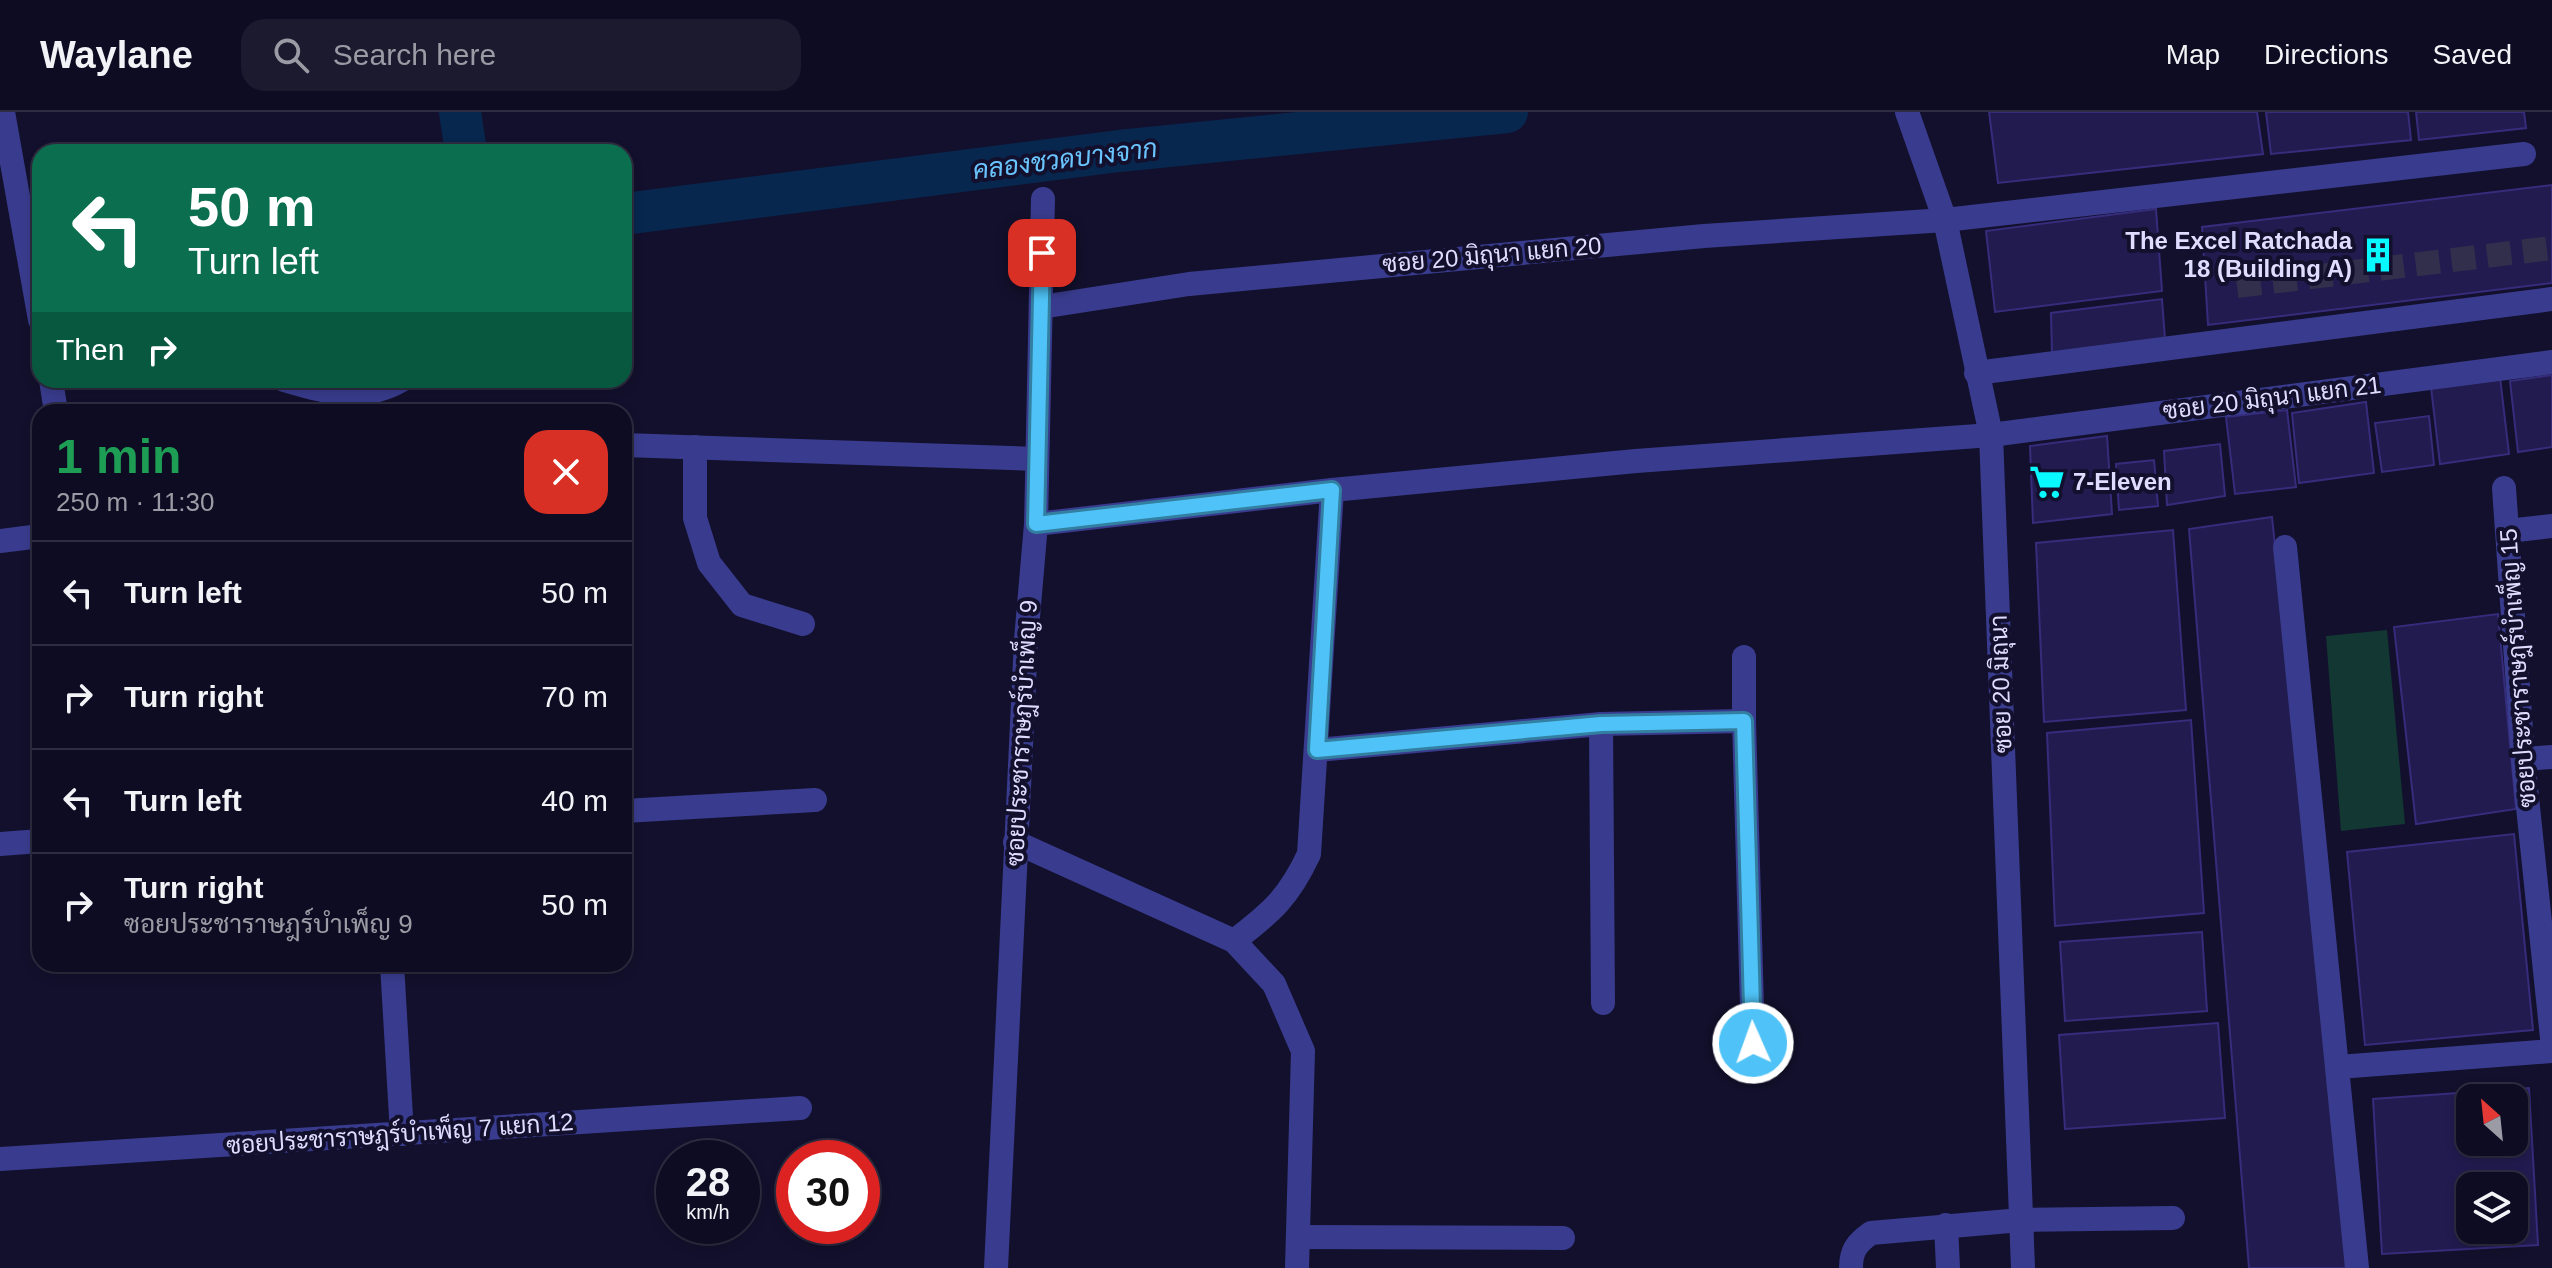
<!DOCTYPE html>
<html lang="en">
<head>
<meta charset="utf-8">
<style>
  body { margin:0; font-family:Arial,Sarabun,sans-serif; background:#1c1a2f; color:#f1f3f6; height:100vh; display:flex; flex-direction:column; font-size:30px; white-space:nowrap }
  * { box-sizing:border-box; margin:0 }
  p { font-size:26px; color:#9b9ba5 }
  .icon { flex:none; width:44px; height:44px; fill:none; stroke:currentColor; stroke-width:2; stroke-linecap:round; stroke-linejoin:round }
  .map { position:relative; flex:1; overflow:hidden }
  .drawer { position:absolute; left:32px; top:292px; width:600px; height:568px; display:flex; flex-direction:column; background:#0e0c22; border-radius:24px; box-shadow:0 4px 12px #0003,0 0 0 2px #2e2c40 }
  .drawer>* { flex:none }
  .hud { position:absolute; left:32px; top:32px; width:600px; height:244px; border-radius:24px; box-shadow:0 4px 12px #0003,0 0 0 2px #2e2c40; background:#0b6e4f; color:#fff; overflow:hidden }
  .needle { width:52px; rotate:333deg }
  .fabs { position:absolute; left:2456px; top:972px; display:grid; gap:16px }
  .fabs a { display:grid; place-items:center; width:72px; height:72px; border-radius:16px; background:#0e0c22; box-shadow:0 4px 12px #0003,0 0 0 2px #2e2c40; font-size:40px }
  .speed { position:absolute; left:656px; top:1028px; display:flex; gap:16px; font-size:40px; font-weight:700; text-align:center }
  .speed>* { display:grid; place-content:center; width:104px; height:104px; border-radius:50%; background:#0e0c22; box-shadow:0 4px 12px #0003,0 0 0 2px #2e2c40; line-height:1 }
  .speed small { font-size:20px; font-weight:400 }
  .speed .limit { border:12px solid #d22; background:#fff; color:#111 }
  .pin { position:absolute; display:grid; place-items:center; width:68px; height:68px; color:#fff; margin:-34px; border-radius:16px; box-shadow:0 4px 12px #0006 }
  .me { position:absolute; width:88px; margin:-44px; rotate:358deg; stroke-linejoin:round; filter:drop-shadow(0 0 6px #0008) }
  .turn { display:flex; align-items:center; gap:28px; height:168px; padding:0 24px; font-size:36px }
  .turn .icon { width:104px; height:104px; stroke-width:2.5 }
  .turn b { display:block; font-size:56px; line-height:68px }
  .then { display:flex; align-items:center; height:76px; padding:0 24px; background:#0003; gap:16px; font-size:30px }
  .round { display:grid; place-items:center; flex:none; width:84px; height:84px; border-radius:24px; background:#1c1a2f }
  .head { display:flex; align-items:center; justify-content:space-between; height:136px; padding:0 24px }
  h1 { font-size:48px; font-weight:700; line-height:60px; color:#1e9e55 }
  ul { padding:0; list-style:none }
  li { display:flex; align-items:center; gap:24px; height:104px; padding:0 24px; border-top:2px solid #2e2c40 }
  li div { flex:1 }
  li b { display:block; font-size:30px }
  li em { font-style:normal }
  header { display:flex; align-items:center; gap:48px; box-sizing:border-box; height:112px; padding:0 40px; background:#0e0c22; border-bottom:2px solid #2e2c40 }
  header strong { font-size:38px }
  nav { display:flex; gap:44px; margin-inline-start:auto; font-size:28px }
  .search { width:560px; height:72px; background:#1c1a2f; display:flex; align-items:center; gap:20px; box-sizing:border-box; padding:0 28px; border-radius:24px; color:#9b9ba5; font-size:30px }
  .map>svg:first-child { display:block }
  .green { fill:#133733 }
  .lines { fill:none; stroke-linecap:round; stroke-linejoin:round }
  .canal { stroke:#08274e; stroke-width:42 }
  .building { fill:#221b4f; stroke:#362c7c; stroke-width:2; fill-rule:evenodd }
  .minor-tunnel { stroke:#312f4c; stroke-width:24; stroke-dasharray:24 12; stroke-linecap:butt }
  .minor { stroke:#393c8e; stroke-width:24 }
  .route-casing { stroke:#337fa1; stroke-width:20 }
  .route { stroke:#4fc3f7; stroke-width:14 }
  .labels { text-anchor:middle; stroke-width:8; stroke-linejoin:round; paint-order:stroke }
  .poi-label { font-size:24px; font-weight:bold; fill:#dedcff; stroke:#13102d; text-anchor:end }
  .street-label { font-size:24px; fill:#dedcff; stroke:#13102d }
  .water-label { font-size:26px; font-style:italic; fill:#6ac5ff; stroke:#13102d }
</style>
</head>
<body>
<header>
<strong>Waylane</strong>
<div class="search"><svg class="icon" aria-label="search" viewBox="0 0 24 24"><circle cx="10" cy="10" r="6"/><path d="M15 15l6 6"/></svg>Search here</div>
<nav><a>Map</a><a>Directions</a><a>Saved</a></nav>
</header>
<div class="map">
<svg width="2552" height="1156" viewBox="0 0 2552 1156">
  <rect width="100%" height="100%" fill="#13102d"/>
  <polygon class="green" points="2387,518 2405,712 2341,719 2326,524"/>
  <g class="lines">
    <g class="canal">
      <polyline points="460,0 466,40"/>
      <polyline points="624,102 1119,39 1507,0"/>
    </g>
  </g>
  <g class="building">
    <polygon points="1989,0 2257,0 2263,42 1998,71"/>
    <polygon points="2266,0 2408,0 2411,28 2271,42"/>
    <polygon points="2416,0 2524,0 2526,16 2419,28"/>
    <polygon points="2552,73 2552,171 2208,213 2202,115"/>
    <polygon points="2156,97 2162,179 1995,200 1986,119"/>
    <polygon points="2162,187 2165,227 2052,242 2051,201"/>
    <polygon points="2552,263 2552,335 2518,340 2510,269"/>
    <polygon points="2500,265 2509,342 2440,352 2431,275"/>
    <polygon points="2366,290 2374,361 2299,371 2292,301"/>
    <polygon points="2287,298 2296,375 2235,382 2226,305"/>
    <polygon points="2429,304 2434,353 2382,360 2375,311"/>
    <polygon points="2107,324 2112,402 2033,411 2030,334"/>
    <polygon points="2220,332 2225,384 2167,393 2164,339"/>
    <polygon points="2154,348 2158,394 2119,398 2116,352"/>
    <polygon points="2272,405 2350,1156 2249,1156 2189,417"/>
    <polygon points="2173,418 2186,598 2044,610 2036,431"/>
    <polygon points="2498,502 2516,697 2416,712 2394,515"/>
    <polygon points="2191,608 2204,801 2055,814 2047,621"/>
    <polygon points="2514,722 2533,918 2365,933 2347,740"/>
    <polygon points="2202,820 2207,899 2065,909 2060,830"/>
    <polygon points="2218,911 2225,1006 2065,1017 2059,923"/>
    <path d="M2529,976L2538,1133L2382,1142L2373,987ZM2470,986H2514V1030H2470ZM2470,1074H2514V1118H2470Z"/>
  </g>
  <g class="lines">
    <polyline class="minor-tunnel" points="2237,174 2552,136"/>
    <g class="minor">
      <polyline points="3,0 40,208"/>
      <polyline points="1907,0 1945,108 1991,323 2023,1156"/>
      <polyline points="1041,195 1189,172 1704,124 1945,108 2524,42"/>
      <polyline points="1976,261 2552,187"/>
      <polyline points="51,268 56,300"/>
      <path d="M284,268C325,280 363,291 402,268"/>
      <polyline points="624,333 1037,347"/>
      <polyline points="695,335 695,406 709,451 742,493 803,512"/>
      <polyline points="2504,376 2523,647 2552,926"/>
      <polyline points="1036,412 1332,378 1636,349 1991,323 2552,250"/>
      <polyline points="2508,419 2552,414"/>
      <polyline points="0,429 40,424"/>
      <polyline points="2285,435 2357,1156"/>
      <polyline points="1744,545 1744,609 1753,931"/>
      <polyline points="1601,612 1603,891"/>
      <polyline points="1317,638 1601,612 1744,609"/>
      <polyline points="2523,647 2552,645"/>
      <polyline points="624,699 815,688"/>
      <polyline points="1015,730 1234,829 1274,872 1303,939 1297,1156"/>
      <polyline points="0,732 40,729"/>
      <path d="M1234,829C1272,800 1289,785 1309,742L1332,378"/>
      <polyline points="392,852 402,1022"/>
      <polyline points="2338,955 2552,939"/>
      <polyline points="0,1047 800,996"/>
      <polyline points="1946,1113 1948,1156"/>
      <polyline points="1298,1125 1563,1126"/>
      <polyline points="996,1156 1026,528 1036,412 1043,87"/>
      <path d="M1851,1156C1851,1138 1857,1131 1871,1121L2021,1108L2173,1106"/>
    </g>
  </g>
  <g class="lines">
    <g class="route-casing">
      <polyline id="route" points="1042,141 1036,412 1332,378 1317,638 1601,612 1744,609 1753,931"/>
    </g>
    <use href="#route" class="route"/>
  </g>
  <defs>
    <g id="building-bare" transform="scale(2.76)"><path d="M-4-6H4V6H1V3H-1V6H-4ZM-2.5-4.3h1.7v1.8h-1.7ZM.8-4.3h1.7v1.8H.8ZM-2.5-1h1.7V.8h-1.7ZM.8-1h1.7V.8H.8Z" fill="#08f9ff" stroke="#13102d" stroke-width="2.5" paint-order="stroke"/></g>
    <g id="supermarket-bare" transform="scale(2.76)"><path d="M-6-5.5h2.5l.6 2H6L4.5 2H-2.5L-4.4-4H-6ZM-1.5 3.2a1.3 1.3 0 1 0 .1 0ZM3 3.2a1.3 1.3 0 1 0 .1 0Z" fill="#08f9ff" stroke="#13102d" stroke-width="2.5" paint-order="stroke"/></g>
  </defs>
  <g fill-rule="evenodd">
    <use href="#building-bare" x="2378" y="143"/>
    <use href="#supermarket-bare" x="2047" y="370"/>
  </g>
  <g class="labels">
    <g class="poi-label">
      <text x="2352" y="137">The Excel Ratchada<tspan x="2352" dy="28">18 (Building A)</tspan></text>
      <text x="2073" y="378" text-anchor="start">7-Eleven</text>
    </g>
    <g class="street-label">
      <text transform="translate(1492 143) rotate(-5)" y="8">ซอย 20 มิถุนา แยก 20</text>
      <text transform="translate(2272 286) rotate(-7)" y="8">ซอย 20 มิถุนา แยก 21</text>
      <text transform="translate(2518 556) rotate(-94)" y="8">ซอยประชาราษฎร์บำเพ็ญ 15</text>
      <text transform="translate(2001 572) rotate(-92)" y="8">ซอย 20 มิถุนา</text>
      <text transform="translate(1022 621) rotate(-87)" y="8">ซอยประชาราษฎร์บำเพ็ญ 9</text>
      <text transform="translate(400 1022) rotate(-4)" y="8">ซอยประชาราษฎร์บำเพ็ญ 7 แยก 12</text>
    </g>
    <g class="water-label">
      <text transform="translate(1065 47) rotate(-7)" y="9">คลองชวดบางจาก</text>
    </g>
  </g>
</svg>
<div class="fabs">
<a><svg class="needle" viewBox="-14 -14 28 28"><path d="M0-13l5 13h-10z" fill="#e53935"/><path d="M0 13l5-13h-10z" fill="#9b9ba5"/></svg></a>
<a><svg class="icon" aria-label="layers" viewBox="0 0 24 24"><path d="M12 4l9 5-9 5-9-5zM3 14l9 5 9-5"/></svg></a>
</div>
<div class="speed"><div>28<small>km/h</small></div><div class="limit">30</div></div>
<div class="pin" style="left:1042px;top:141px;background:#d93025"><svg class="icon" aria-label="arrive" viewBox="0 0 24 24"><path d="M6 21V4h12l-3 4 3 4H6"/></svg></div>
<svg class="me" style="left:1753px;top:931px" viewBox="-20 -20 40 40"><circle r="17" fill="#4fc3f7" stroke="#fff" stroke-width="3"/><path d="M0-11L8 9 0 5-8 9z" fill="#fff"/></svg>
<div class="hud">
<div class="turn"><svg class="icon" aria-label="left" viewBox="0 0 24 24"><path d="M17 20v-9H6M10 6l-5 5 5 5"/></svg><div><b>50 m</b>Turn left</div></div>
<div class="then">Then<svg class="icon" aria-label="right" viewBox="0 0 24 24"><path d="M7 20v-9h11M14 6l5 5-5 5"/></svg></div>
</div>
<section class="drawer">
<div class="head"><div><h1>1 min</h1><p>250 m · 11:30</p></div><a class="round" style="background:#d93025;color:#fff"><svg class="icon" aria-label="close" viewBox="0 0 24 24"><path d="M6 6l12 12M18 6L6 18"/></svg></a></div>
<ul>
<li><svg class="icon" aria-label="left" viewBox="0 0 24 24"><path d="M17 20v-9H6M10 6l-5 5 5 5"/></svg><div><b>Turn left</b></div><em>50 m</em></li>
<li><svg class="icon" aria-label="right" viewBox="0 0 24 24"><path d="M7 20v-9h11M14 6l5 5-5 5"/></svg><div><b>Turn right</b></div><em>70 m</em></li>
<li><svg class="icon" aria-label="left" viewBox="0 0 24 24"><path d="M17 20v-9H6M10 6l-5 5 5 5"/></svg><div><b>Turn left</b></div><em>40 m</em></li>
<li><svg class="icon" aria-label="right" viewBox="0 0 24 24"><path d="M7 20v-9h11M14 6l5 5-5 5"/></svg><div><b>Turn right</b><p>ซอยประชาราษฎร์บำเพ็ญ 9</p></div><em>50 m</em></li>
</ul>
</section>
</div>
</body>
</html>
